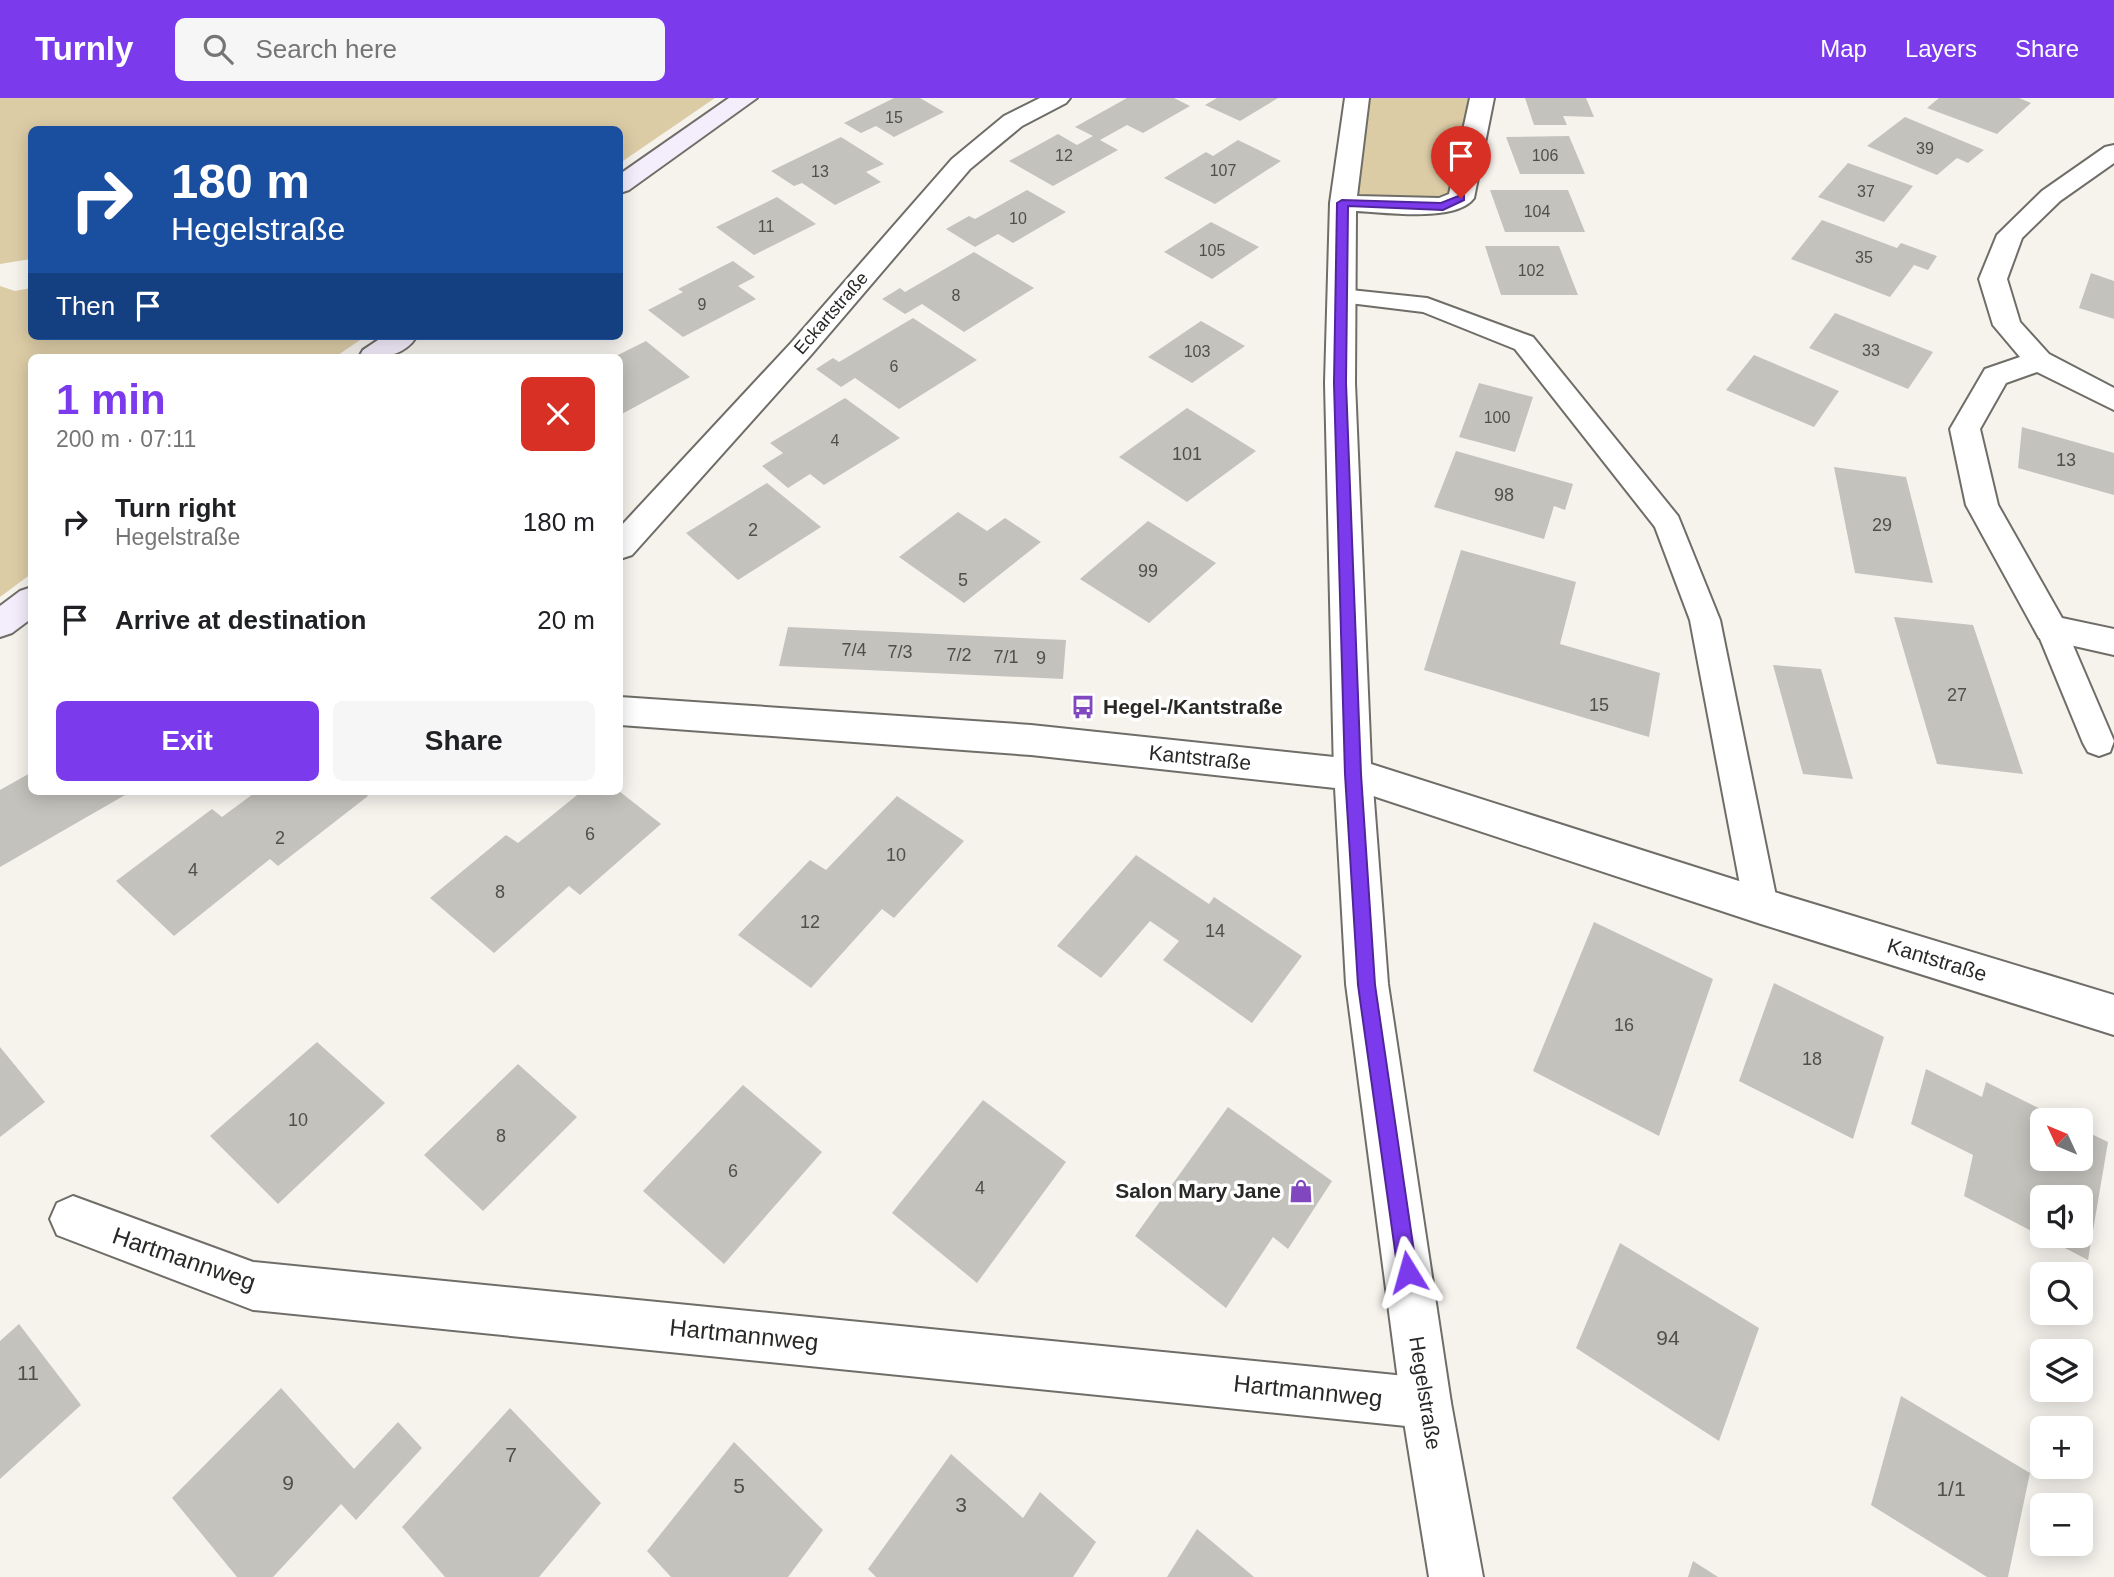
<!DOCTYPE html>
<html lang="en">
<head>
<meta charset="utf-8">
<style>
  body { margin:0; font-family:Arial,sans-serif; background:#f6f6f6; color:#202124; height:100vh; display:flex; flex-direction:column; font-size:26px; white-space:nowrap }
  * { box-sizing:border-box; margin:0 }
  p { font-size:23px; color:#757577 }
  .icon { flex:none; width:38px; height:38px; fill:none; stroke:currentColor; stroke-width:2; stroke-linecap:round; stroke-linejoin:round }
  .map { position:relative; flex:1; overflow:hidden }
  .drawer { position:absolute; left:28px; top:256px; width:595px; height:441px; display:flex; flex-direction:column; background:#fff; border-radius:10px; box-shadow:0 4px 18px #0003 }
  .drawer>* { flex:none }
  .top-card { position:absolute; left:28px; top:28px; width:595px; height:214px; border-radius:10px; box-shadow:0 4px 18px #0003; background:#1a4fa0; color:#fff; overflow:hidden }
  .needle { width:46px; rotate:314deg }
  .controls { position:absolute; left:2030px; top:1010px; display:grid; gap:14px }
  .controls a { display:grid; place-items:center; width:63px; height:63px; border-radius:10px; background:#fff; box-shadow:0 4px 18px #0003; font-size:35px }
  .pin { position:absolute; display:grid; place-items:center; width:60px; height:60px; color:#fff; margin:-72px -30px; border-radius:50% 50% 50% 0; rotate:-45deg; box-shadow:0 0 7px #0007 }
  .pin .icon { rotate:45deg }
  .me { position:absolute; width:77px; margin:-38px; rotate:352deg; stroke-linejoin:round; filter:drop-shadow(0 0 5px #0008) }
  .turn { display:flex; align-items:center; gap:24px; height:147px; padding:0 28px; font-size:32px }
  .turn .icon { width:91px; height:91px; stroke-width:2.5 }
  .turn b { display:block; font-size:49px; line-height:60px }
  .then { display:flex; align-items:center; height:66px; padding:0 28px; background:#0003; gap:14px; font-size:26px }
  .round { display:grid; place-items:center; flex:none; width:74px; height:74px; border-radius:10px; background:#f6f6f6 }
  .overview { display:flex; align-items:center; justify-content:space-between; height:119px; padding:0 28px }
  h1 { font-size:42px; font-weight:700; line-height:52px; color:#7c3aed }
  .primary-button { display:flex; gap:14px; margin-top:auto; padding:14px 28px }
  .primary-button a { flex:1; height:80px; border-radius:10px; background:#7c3aed; color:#fff; font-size:28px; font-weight:700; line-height:80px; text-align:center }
  .primary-button a+a { background:#f6f6f6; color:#202124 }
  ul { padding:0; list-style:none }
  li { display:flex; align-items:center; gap:21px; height:98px; padding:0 28px }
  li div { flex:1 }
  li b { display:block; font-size:26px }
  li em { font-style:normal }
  header { display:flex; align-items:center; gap:42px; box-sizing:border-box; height:98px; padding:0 35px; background:#7c3aed; color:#fff }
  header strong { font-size:33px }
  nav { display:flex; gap:38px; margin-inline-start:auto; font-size:24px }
  .search { width:490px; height:63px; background:#f6f6f6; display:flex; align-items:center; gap:18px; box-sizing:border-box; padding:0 24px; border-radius:10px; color:#757577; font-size:26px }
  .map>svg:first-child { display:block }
  .green { fill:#dccca6 }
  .building { fill:#c4c2bc; fill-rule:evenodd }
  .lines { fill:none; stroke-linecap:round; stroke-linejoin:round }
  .service-casing { stroke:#6f6d67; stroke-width:4 }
  .minor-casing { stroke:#6f6d67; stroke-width:4 }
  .tertiary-casing { stroke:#6f6d67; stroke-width:4 }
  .secondary-casing { stroke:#6f6d67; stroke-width:4 }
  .service { fill:#fff; fill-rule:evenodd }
  .minor { fill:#fff; fill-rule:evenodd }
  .tertiary { fill:#fff; fill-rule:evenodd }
  .secondary { fill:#f4eefc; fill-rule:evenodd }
  .route { fill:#7c3aed; stroke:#51269a; stroke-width:2 }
  .labels { text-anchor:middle; stroke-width:7; stroke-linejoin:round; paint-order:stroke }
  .far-number-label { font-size:16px; fill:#504f4c }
  .far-street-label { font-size:18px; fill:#2a2927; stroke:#fff }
  .number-label { font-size:18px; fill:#504f4c }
  .poi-label { font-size:21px; font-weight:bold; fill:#2a2927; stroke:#fff; text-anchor:start }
  .street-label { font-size:21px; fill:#2a2927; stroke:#fff }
  .near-number-label { font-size:21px; fill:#504f4c }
  .near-street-label { font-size:24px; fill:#2a2927; stroke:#fff }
</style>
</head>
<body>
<header>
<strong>Turnly</strong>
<div class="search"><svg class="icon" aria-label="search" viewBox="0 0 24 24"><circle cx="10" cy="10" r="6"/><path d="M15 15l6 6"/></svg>Search here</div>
<nav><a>Map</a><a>Layers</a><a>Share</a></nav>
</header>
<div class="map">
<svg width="2114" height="1479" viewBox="0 0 2114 1479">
  <rect width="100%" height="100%" fill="#f6f3ed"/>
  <g class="green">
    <polygon points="0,0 715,0 620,65 620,32 32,32 31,161 0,166"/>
    <polygon points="1357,0 1482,0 1461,100 1343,105"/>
    <polygon points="0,188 15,193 31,190 32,238 366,238 335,259 32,259 31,476 0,499"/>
  </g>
  <g class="building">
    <polygon points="894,0 920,0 944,14 894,39 876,28 861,35 844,25"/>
    <polygon points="1127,0 1174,0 1190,8 1143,35 1127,27 1100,42 1118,52 1053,88 1009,63 1058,36 1077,47 1093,38 1075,29"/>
    <polygon points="1217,0 1278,0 1240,23 1205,7"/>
    <polygon points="1525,0 1586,0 1594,19 1563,18 1567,27 1534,27"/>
    <polygon points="1939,0 2019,0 2031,5 1997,36 1927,10"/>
    <polygon points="1905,19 1984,52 1968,65 1957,60 1937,77 1867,48"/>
    <polygon points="1569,38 1585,76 1520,76 1506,39"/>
    <polygon points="841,39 884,66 866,74 881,84 835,107 802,85 794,88 771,73"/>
    <polygon points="1238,42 1281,63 1215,106 1164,80 1206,54 1213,58"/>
    <polygon points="1848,65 1913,88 1884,124 1818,99"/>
    <polygon points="1027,92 1066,114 1013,145 998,136 975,149 946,131 969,118 975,121"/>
    <polygon points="1490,92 1568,92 1585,134 1505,134"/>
    <polygon points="777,99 816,126 754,157 716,129"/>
    <polygon points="1822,122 1897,150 1901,145 1937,158 1928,172 1914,167 1890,199 1791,161"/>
    <polygon points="1211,124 1259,149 1212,181 1164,154"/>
    <polygon points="1485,148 1559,148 1578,197 1501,197"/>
    <polygon points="974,154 1034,190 964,234 922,206 905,216 882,201 900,190 905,194"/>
    <polygon points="733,163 755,179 738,188 756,201 683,239 648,212 683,194 678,191"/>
    <polygon points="2091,175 2114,183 2114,221 2079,210"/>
    <polygon points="1835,215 1933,254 1908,291 1809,250"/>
    <polygon points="913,220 977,262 899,311 855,280 841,289 816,271 833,260 839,264"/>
    <polygon points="1201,223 1245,248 1192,285 1148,259"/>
    <polygon points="646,243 690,279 620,317 620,259 614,259"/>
    <polygon points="1754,257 1839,293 1814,329 1726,292"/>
    <polygon points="1479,285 1533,299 1515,354 1459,339"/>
    <polygon points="845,300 900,340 824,387 810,376 788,390 762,368 783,355 770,345"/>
    <polygon points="1187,310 1256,353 1187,404 1119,359"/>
    <polygon points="2022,329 2114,355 2114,397 2018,370"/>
    <polygon points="1456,353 1573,386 1565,412 1554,408 1544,441 1434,409"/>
    <polygon points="1834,369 1906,379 1933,485 1855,475"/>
    <polygon points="767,385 821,429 738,482 686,435"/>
    <polygon points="958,414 987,433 1005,420 1041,444 964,505 899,459"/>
    <polygon points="1148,423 1216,465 1149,525 1080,481"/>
    <polygon points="1461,452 1576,484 1560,546 1660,575 1649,639 1424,572"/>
    <polygon points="1894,519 1973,527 2023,676 1937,666"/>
    <polygon points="788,529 1066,542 1063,581 779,568"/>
    <polygon points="1773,567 1821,571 1853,681 1803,676"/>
    <polygon points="32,674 32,693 132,693 0,769 0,692"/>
    <polygon points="257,693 362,693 368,698 278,768 270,761 174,838 116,783 212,711 222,719"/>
    <polygon points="582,693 619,693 661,726 580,797 569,788 494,855 430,800 506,737 518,745"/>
    <polygon points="897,698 964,743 894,820 882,811 811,890 738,837 810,762 826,772"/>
    <polygon points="1136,757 1209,806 1214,799 1302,858 1252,925 1163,862 1179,843 1150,823 1101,880 1057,848"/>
    <polygon points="1594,824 1713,881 1659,1038 1533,973"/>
    <polygon points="1774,885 1884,939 1853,1041 1739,983"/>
    <polygon points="317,944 385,1005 278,1106 210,1038"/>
    <polygon points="0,949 45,1004 0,1039"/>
    <polygon points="518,966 577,1019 483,1113 424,1057"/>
    <path d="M1926,971L1982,999L1986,984L2063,1022H2042V1060H2081V1031L2108,1044L2088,1162L1964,1098L1973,1057L1911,1026ZM2042,1099H2081V1138H2042Z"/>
    <polygon points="743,987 822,1054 724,1166 643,1093"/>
    <polygon points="983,1002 1066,1064 977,1185 892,1115"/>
    <polygon points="1228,1009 1332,1083 1288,1151 1273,1139 1226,1210 1135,1138"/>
    <polygon points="1620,1145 1759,1230 1719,1343 1576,1250"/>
    <polygon points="19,1226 81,1307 0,1381 0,1243"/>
    <polygon points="281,1290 354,1371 398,1324 422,1350 356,1422 341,1406 273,1479 237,1479 172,1400"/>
    <polygon points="1901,1298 2030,1375 2008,1479 1987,1479 1871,1407"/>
    <polygon points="510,1310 601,1405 539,1479 445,1479 402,1429"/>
    <polygon points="734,1344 823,1432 788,1479 671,1479 647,1453"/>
    <polygon points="951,1356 1023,1420 1040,1394 1096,1444 1073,1479 876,1479 868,1471"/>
    <polygon points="1197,1431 1254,1479 1167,1479"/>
    <polygon points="1693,1463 1718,1479 1688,1479"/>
  </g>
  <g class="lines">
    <g class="service-casing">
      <g id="service">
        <polygon points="1341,191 1427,200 1533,239 1678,418 1720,522 1778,808 1773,819 1761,823 1749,819 1744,808 1690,522 1655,429 1515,251 1423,214 1333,203 1329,198 1333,193"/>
        <polygon points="2051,520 2061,523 2066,531 2114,643 2110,654 2099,658 2088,654 2083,645 2036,531 2041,523"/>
      </g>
    </g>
    <g class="minor-casing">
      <g id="minor">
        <polygon points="1040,0 1070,0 1066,5 1022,28 970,71 811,257 632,457 620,461 620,429 791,245 952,61 1004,18"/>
        <path d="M1345,0H1369L1357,98L1439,100L1449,96L1470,0H1494L1474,100C1456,125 1384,114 1356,113L1355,285L1371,666L1761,790L2114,897V937L1761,826L1340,687L1334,676L1325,285L1330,105Z"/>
        <polygon points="2114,47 2114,65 2060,103 2022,140 2007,181 2020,224 2049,256 2114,290 2114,312 2037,274 2006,285 1980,331 1998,407 2062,520 2114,531 2114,557 2039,540 1966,407 1950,331 1985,271 2020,259 1993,227 1979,181 1997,137 2042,93 2105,49"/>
        <polygon points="73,1098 253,1164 1426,1280 1444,1287 1451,1305 1444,1323 1426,1330 253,1212 57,1137 50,1121 57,1105"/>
      </g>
    </g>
    <g class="tertiary-casing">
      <polygon id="tertiary" points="620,599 1031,627 1353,661 1366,665 1372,676 1388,886 1451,1305 1483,1479 1429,1479 1401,1305 1346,886 1335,690 1031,657 620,627"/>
    </g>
    <g class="secondary-casing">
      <g id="secondary">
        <polygon points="729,0 757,0 629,92 620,95 620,76"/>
        <path d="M384,238H417C403,260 382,259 359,259L363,252Z"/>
        <polygon points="32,489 32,520 12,535 0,539 0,508 20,493"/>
      </g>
    </g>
    <use href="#service" class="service"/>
    <use href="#minor" class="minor"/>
    <use href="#tertiary" class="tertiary"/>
    <use href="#secondary" class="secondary"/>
  </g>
  <polygon class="route" points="1461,97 1464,97 1464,102 1443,112 1348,108 1346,285 1361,676 1375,887 1417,1174 1414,1181 1408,1184 1401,1181 1398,1174 1358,887 1345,676 1334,285 1337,105 1342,102 1441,105"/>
  <defs>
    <g id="bus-bare" transform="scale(1.89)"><path d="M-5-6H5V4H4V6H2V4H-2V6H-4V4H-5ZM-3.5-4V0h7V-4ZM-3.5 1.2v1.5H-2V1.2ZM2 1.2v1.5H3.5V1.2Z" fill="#8047be" stroke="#fff" stroke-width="2.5" paint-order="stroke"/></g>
    <g id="shop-bare" transform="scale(1.89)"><path d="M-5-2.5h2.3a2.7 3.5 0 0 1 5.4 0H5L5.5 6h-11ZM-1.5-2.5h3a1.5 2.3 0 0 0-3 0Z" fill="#8047be" stroke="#fff" stroke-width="2.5" paint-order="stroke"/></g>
  </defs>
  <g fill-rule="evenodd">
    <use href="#bus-bare" x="1083" y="609"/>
    <use href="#shop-bare" x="1301" y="1093"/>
  </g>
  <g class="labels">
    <g class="far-number-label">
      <text x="894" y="25">15</text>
      <text x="1925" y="56">39</text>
      <text x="1064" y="63">12</text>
      <text x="1545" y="63">106</text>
      <text x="1223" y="78">107</text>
      <text x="820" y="79">13</text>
      <text x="1866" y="99">37</text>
      <text x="1537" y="119">104</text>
      <text x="1018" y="126">10</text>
      <text x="766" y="134">11</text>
      <text x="1212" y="158">105</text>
      <text x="1864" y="165">35</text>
      <text x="1531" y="178">102</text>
      <text x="956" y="203">8</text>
      <text x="702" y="212">9</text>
      <text x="1871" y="258">33</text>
      <text x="1197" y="259">103</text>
      <text x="894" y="274">6</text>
      <text x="1497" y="325">100</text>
      <text x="835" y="348">4</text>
    </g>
    <g class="far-street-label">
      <text transform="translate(831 215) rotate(-49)" y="6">Eckartstraße</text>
    </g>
    <g class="number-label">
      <text x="1187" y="362">101</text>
      <text x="2066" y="368">13</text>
      <text x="1504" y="403">98</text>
      <text x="1882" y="433">29</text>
      <text x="753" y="438">2</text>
      <text x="1148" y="479">99</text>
      <text x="963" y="488">5</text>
      <text x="854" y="558">7/4</text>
      <text x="900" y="560">7/3</text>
      <text x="959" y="563">7/2</text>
      <text x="1006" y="565">7/1</text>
      <text x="1041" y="566">9</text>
      <text x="1957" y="603">27</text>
      <text x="1599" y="613">15</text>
      <text x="590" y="742">6</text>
      <text x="280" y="746">2</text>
      <text x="896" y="763">10</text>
      <text x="193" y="778">4</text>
      <text x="500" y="800">8</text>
      <text x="810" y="830">12</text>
      <text x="1215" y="839">14</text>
      <text x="1624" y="933">16</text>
      <text x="1812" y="967">18</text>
      <text x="298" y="1028">10</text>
      <text x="501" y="1044">8</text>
      <text x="733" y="1079">6</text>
      <text x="980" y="1096">4</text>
    </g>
    <g class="poi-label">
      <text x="1103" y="616">Hegel-/Kantstraße</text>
      <text x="1281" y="1100" text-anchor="end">Salon Mary Jane</text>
    </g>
    <g class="street-label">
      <text transform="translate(1200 660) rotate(6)" y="7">Kantstraße</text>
      <text transform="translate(1937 862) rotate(17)" y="7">Kantstraße</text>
      <text transform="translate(1425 1295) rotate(81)" y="7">Hegelstraße</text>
    </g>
    <g class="near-number-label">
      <text x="1668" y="1247">94</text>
      <text x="28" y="1282">11</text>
      <text x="511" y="1364">7</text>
      <text x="288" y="1392">9</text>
      <text x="739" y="1395">5</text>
      <text x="1951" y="1398">1/1</text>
      <text x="961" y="1414">3</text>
    </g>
    <g class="near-street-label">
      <text transform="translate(184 1161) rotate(19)" y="8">Hartmannweg</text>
      <text transform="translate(744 1237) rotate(6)" y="8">Hartmannweg</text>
      <text transform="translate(1308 1293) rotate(6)" y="8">Hartmannweg</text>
    </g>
  </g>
</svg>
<div class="controls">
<a><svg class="needle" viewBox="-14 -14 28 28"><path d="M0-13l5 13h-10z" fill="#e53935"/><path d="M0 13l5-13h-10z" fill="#757577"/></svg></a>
<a><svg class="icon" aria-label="sound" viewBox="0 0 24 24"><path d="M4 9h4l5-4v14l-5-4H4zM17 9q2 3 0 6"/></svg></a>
<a><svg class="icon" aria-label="search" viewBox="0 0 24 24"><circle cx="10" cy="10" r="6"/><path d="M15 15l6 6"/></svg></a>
<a><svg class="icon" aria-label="layers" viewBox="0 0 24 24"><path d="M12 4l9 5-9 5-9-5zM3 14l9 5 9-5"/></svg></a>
<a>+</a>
<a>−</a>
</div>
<div class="pin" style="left:1461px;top:100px;background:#d93025"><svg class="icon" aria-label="arrive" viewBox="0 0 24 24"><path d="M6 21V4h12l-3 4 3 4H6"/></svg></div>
<svg class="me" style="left:1408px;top:1174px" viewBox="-20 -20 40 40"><path d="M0-17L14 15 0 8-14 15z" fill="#7c3aed" stroke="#fff" stroke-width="4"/></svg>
<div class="top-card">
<div class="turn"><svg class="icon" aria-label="right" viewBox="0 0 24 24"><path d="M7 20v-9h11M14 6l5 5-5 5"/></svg><div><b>180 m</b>Hegelstraße</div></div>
<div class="then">Then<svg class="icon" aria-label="arrive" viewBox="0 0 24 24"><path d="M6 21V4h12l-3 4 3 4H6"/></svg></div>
</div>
<section class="drawer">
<div class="overview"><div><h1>1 min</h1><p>200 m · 07:11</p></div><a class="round" style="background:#d93025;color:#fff"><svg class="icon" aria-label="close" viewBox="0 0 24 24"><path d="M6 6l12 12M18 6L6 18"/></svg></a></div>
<ul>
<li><svg class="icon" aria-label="right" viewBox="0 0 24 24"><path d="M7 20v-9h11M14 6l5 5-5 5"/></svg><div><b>Turn right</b><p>Hegelstraße</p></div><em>180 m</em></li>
<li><svg class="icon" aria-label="arrive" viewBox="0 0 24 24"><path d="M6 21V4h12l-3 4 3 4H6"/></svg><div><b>Arrive at destination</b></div><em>20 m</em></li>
</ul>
<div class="primary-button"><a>Exit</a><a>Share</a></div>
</section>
</div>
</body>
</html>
